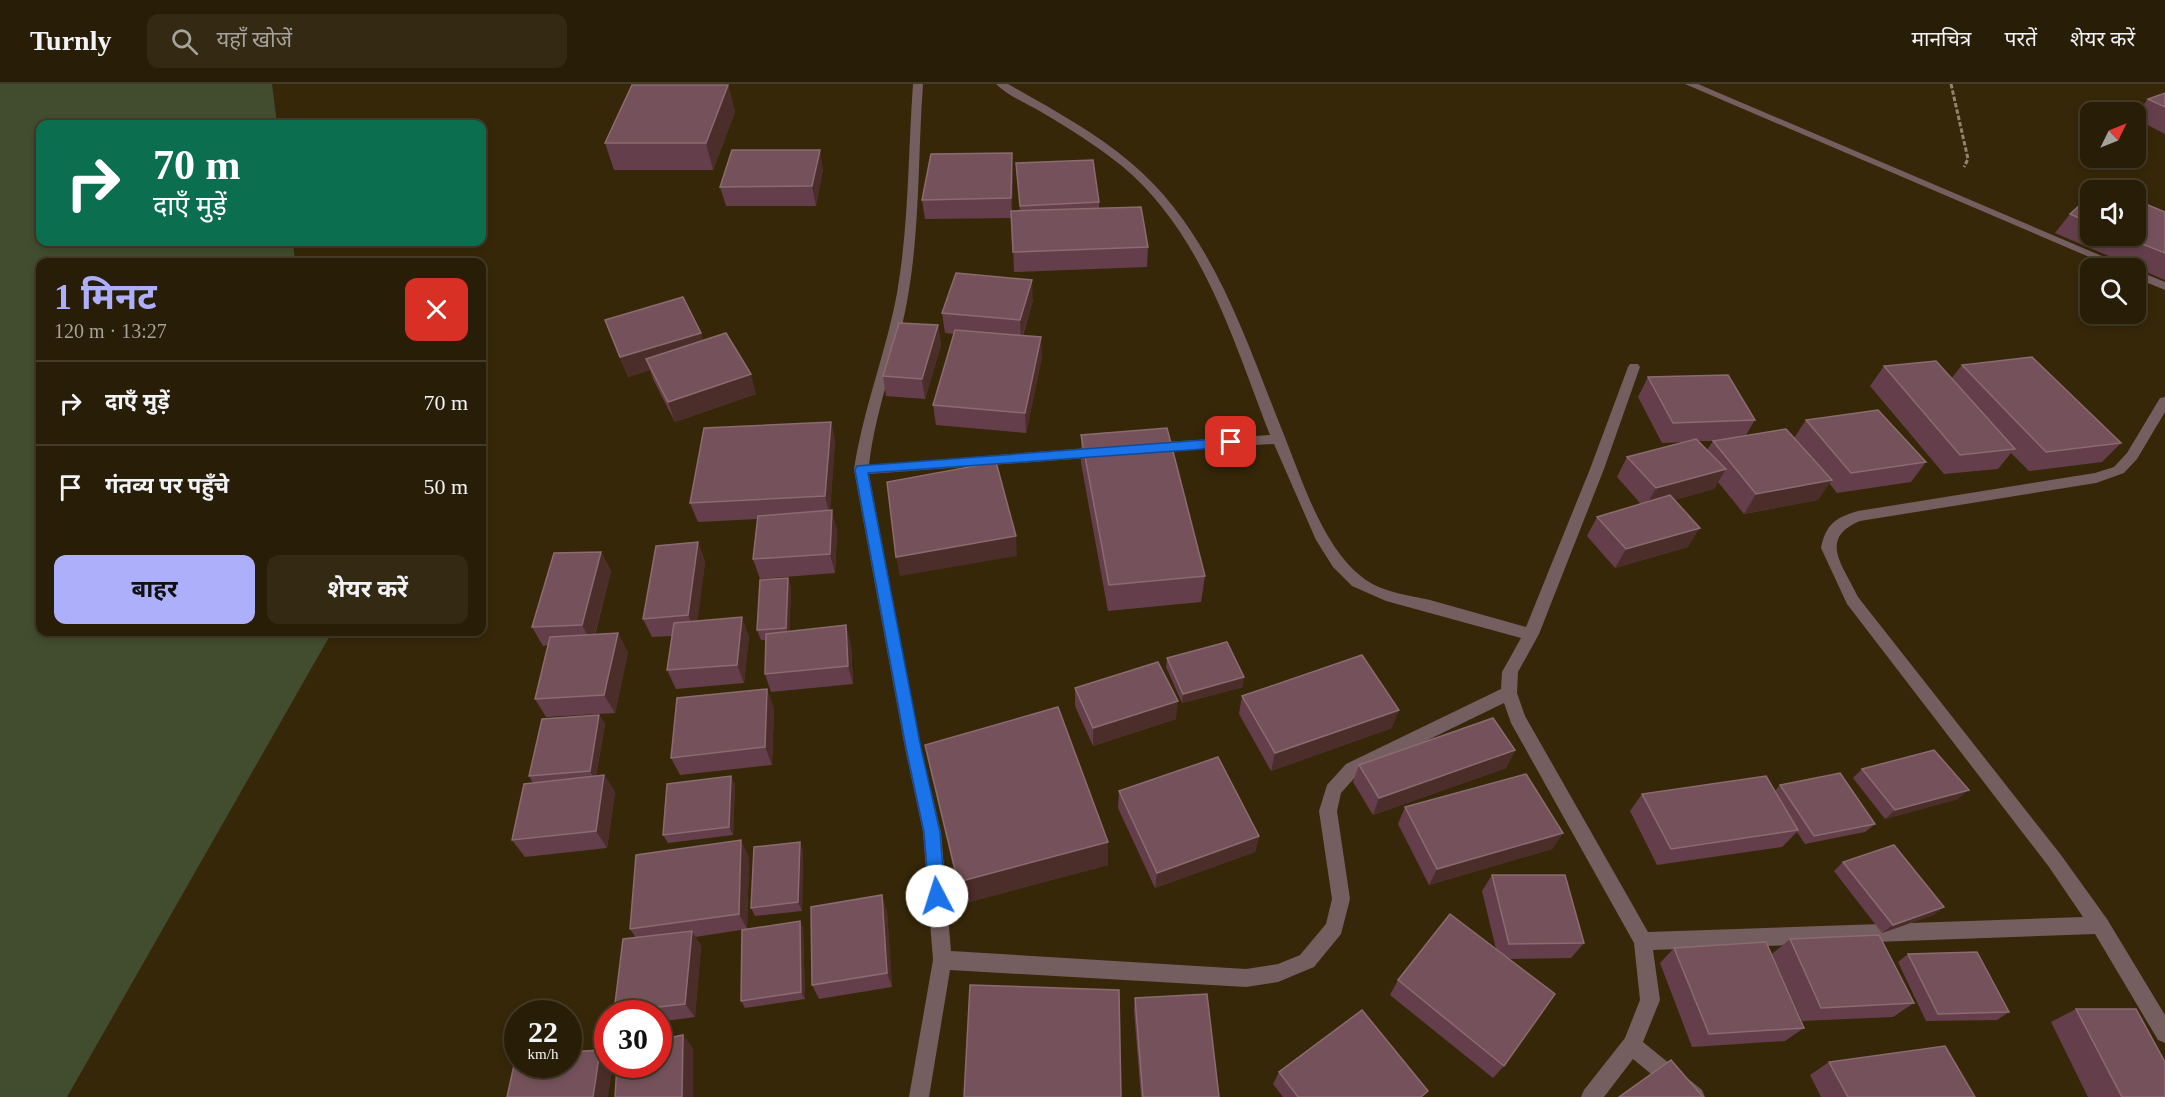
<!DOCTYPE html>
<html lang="hi">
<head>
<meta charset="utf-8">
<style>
  body { margin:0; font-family:"Times New Roman","Noto Sans Devanagari",serif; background:#342a14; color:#f1f3f6; height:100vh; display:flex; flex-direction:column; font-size:22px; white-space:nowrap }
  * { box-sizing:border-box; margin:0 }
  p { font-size:20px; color:#a5a29b }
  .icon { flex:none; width:33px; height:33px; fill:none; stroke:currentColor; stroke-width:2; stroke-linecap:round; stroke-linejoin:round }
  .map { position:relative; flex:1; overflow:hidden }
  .panel { position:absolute; left:36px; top:174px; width:450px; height:378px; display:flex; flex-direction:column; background:#281d06; border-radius:12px; box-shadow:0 3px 9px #0003,0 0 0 2px #443b28 }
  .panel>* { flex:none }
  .hud { position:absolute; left:36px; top:36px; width:450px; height:126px; border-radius:12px; box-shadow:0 3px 9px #0003,0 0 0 2px #443b28; background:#0b6e4f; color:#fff; overflow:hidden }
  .needle { width:39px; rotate:47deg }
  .controls { position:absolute; left:2080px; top:18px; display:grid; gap:12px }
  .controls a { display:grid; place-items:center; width:66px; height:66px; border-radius:12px; background:#281d06; box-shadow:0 3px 9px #0003,0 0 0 2px #443b28; font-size:30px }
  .speed { position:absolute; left:504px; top:916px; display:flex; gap:12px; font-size:30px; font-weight:700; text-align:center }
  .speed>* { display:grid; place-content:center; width:78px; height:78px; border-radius:50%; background:#281d06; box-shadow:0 3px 9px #0003,0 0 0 2px #443b28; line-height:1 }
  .speed small { font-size:15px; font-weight:400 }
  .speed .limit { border:9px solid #d22; background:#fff; color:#111 }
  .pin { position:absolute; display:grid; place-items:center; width:51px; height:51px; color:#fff; margin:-26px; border-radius:12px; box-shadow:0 3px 9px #0006 }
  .me { position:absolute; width:66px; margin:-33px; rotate:355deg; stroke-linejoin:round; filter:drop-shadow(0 0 4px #0008) }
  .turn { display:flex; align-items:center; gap:21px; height:126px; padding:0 18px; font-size:27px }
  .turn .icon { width:78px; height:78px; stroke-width:2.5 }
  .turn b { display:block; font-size:42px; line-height:51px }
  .round { display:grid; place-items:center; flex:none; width:63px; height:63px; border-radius:12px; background:#342a14 }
  .overview { display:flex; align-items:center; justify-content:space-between; height:102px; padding:0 18px }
  h1 { font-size:36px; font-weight:700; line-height:45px; color:#adaffb }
  .cta { display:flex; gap:12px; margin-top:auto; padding:12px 18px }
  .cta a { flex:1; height:69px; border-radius:12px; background:#adaffb; color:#111; font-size:24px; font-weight:700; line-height:69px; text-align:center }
  .cta a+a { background:#342a14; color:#f1f3f6 }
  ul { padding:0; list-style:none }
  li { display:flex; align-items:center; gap:18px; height:84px; padding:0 18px; border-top:2px solid #443b28 }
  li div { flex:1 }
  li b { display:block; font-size:22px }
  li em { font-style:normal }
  header { display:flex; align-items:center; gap:36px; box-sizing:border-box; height:84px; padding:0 30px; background:#281d06; border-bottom:2px solid #443b28 }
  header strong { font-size:28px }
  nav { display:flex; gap:33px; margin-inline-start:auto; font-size:21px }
  .search { width:420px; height:54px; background:#342a14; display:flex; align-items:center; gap:15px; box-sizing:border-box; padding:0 21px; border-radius:12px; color:#a5a29b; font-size:22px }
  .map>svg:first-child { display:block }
  .green { fill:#414d2e }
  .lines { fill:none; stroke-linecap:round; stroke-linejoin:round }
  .path { stroke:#91846c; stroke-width:3; stroke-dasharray:4.5 2; stroke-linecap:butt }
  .minor { fill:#745e60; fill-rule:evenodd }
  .wall { fill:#643f4b; fill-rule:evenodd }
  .shaded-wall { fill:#4b2d2a }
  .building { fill:#75525b; stroke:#8a6b70; stroke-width:1.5 }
  .route { fill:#1a73e8; stroke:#114b97; stroke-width:1.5 }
</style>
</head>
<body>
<header>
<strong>Turnly</strong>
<div class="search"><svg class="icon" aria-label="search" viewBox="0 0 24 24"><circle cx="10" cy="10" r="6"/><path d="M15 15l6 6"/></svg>यहाँ खोजें</div>
<nav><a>मानचित्र</a><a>परतें</a><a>शेयर करें</a></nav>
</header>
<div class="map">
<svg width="2165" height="1013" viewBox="0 0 2165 1013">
  <rect width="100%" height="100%" fill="#362708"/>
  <polygon class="green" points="0,0 272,0 277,40 40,40 40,158 293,158 295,178 40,178 40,548 332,548 67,1013 0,1013"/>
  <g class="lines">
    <polyline class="path" points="1951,0 1968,75 1964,83"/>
    <g class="minor">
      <path d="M913,0H923C918,69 920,138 909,206C900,265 876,321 869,381L1101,363L1108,368L1101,373L869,390L921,664L941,748L951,867L1246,885L1278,880L1300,871L1326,840L1332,815L1319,727L1327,701L1346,680L1501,605L1502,588L1521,554L1386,517L1352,502L1333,483L1316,456L1274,360L1146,367L1144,364L1146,361L1151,359L1270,351C1233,256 1203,150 1122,82C1097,62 1070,45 1043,29C1028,20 1008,12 996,0H1008C1050,24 1093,47 1130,78C1214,148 1246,258 1286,356C1303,399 1324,464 1362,493C1380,508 1408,511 1430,516C1462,525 1494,534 1526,543L1590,385L1628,283L1630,280H1638L1640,283L1604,385L1539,550L1518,588L1517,609L1525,632L1648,848L2083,833L2049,783L1847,520L1821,464C1826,440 1835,434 1858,427L2095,389L2114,383L2127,369L2160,314L2165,313V328L2137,375L2124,389L2096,399L1860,437C1817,455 1844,482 1858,513L2061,771L2107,835L2165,931V959L2158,956L2095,850L1653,866L1660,916L1643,958L1702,1006L1705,1013H1679L1633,975L1604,1013H1581L1584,1006L1625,954L1640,916L1634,859L1511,639L1504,619L1358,690L1341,709L1337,727L1350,815L1341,850L1314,883L1278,898L1246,903L950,886L929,1013H909L933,876L923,748L905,664L854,386C863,325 886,269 897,209C909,140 908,69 913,0Z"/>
      <polygon points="1685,0 1698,0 2130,184 2115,184"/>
      <polygon points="2136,186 2165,198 2165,206 2136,194"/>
    </g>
  </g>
  <g class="wall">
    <polygon points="728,1 735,28 713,86 614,86 605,59"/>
    <polygon points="2165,9 2165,50 2136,35 2136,30 2148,15"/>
    <polygon points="1016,79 1099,118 1099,124 1148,163 1147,183 1014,188 1012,134 925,135 922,116 1013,89 1012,127 1020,126"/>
    <polygon points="823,85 816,122 726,122 720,103"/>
    <polygon points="2091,111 2091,152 2136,152 2165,128 2165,196 2055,149 2070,130"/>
    <polygon points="1033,216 1023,252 1042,273 1026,349 936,341 933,321 954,250 945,249 942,229"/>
    <polygon points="605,236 703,257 756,310 675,338 653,295 650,286 628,293"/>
    <polygon points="938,241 941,261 925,315 886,312 883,292"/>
    <polygon points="1962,281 2121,359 2102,378 2029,387 2011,369 1998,385 1944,390 1870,302 1884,282 1951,295"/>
    <path d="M1648,293L1755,336L1746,351L1794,354L1806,336L1926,378L1911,398L1837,409L1829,399L1818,416L1744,430L1718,398L1714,405L1674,416L1688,463L1615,484L1587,452L1597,433L1641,420L1617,393L1627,373L1684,358L1662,359L1638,313ZM1699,357H1713L1707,366Z"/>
    <polygon points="831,338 835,357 830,426 837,446 835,489 760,495 753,475 757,435 698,438 690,419"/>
    <polygon points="1081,351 1205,492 1201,518 1108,527 1081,379"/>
    <polygon points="698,458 705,478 697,537 749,552 744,599 676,605 667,586 672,552 652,553 643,535"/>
    <polygon points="601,468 611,487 595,551 628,568 615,629 546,633 535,615 548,561 543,562 532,543"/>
    <polygon points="788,494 791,504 789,547 851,560 853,600 771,608 765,590 765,556 761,556 757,546"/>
    <polygon points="1167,574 1243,603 1182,619 1166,583"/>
    <polygon points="1075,604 1176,635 1093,662 1075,622"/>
    <polygon points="1242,612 1392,644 1271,687 1239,630"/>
    <polygon points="774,623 772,681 680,691 671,674"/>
    <polygon points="599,631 605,640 596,692 604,691 615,708 607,764 525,773 512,756 533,699 529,692"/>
    <polygon points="925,661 1108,781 962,820 930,685"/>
    <polygon points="1515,666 1506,684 1373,731 1353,698 1359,681"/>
    <polygon points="1862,685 1958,715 1885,735 1853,694"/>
    <polygon points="731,692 735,701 733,751 668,759 663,751"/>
    <polygon points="1780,701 1875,740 1865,748 1805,760 1797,748 1782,763 1657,781 1630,727 1642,710 1775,707"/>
    <polygon points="1119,707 1259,752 1255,768 1155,804 1118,724"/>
    <polygon points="1405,723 1563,749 1552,765 1429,801 1398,740"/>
    <polygon points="803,767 802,827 755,832 751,824"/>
    <polygon points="749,773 747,845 695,853 701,862 695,933 658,938 658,930 615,930 614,928 636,854 630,845"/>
    <polygon points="1843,778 1944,823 1933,831 1882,849 1834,787"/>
    <polygon points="1492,791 1584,859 1571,874 1509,875 1504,982 1493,994 1390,911 1398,896 1496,865 1482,807"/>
    <polygon points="887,827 892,903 819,915 812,901"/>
    <polygon points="800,837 803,845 805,915 745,924 741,917"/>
    <polygon points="1790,855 1914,919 1893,933 1802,937 1772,870"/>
    <polygon points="1674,864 1804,944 1785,957 1692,963 1660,879"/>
    <polygon points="1908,870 2009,928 1997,936 1926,937 1898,878"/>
    <polygon points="1135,914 1219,1013 1141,1013 1134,927"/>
    <polygon points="2076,925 2165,1013 2088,1013 2051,938"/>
    <polygon points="1829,978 1975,1013 1821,1013 1810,991"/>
    <polygon points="1279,988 1424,1013 1283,1013 1273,1000"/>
  </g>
  <g class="shaded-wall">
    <polygon points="728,1 735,28 713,86 706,59"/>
    <polygon points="820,66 823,85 816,122 812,102"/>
    <polygon points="1012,69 1013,89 1012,134 1011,114"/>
    <polygon points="1032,196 1033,216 1021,256 1020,236"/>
    <polygon points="938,241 941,261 925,315 922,295"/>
    <polygon points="701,249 707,269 646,275 650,286 628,293 620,273"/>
    <polygon points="1041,253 1042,273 1026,349 1025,329"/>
    <polygon points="482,276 488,289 482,293"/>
    <polygon points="751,290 756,310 675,338 668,318"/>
    <polygon points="831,338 835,357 830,431 825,412"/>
    <polygon points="1726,385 1714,405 1645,424 1656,404"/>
    <polygon points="1832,396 1818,416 1744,430 1756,410"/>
    <polygon points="832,426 837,446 835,489 830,470"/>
    <polygon points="1700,444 1688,463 1615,484 1626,465"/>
    <polygon points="1016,452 1017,472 900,492 896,473"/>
    <polygon points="698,458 705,478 696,550 688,531"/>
    <polygon points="601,468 611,487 592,560 582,541"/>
    <polygon points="788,494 791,504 789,554 786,544"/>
    <polygon points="742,533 749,552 744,599 737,581"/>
    <polygon points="846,541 851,560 853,600 848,582"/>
    <polygon points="618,549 628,568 615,629 604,611"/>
    <polygon points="1244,593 1243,603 1182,619 1183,610"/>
    <polygon points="767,605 774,623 772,681 765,663"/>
    <polygon points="1178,617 1176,635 1093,662 1093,644"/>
    <polygon points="1399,626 1392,644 1271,687 1275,669"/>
    <polygon points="599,631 605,640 595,696 590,687"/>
    <polygon points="1515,666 1506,684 1373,731 1379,714"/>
    <polygon points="604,691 615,708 607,764 596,747"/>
    <polygon points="731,692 735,701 733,751 729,743"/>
    <polygon points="1969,706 1958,715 1885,735 1895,726"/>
    <polygon points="1563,749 1552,765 1429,801 1437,785"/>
    <polygon points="1259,752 1255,768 1155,804 1157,789"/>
    <polygon points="741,756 749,773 747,845 739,830"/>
    <polygon points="800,758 803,767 802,827 798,818"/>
    <polygon points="1108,758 1108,781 962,820 958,798"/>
    <polygon points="882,811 887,827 892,903 887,889"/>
    <polygon points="1944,823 1933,831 1882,849 1893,841"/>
    <polygon points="800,837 803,845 805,915 801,908"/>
    <polygon points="692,847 701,862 695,933 685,920"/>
    <polygon points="683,951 693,964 693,1013 682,1013"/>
    <polygon points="600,966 608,973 608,981 613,981 608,1013 593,1013"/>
  </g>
  <g class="building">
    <polygon points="632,1 728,1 706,59 605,59"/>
    <polygon points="2165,9 2165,23 2148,15"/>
    <polygon points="732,66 820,66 812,102 720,103"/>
    <polygon points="1012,69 1011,114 922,116 931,70"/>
    <polygon points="1093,76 1099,118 1020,122 1016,79"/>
    <polygon points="2100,102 2111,106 2096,106"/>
    <polygon points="2091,111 2091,139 2070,130"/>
    <polygon points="2136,116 2165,128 2165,169 2122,152 2136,152"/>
    <polygon points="1141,123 1148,163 1013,168 1011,127"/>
    <polygon points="956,189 1032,196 1020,236 942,229"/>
    <polygon points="683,213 701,249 620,273 605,236"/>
    <polygon points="899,239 938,241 922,295 883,292"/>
    <polygon points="955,246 1041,253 1025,329 933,321"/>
    <polygon points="726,249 751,290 668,318 646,275"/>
    <polygon points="2032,273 2121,359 2046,368 1962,281"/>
    <polygon points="1936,277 2015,365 1960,371 1884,282"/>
    <polygon points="1728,291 1755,336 1673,339 1648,293"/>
    <polygon points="1878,326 1926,378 1851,389 1806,336"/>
    <polygon points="831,338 825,412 690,419 704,344"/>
    <polygon points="1167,344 1205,492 1109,501 1081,351"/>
    <polygon points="1786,345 1832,396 1756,410 1713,357"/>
    <polygon points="1696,355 1726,385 1656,404 1627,373"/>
    <polygon points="996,378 1016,452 896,473 887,398"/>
    <polygon points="1670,411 1700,444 1626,465 1597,433"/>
    <polygon points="832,426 830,470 753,475 758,432"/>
    <polygon points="698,458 688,531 643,535 656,462"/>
    <polygon points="601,468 582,541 532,543 554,469"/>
    <polygon points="788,494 786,544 757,546 760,496"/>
    <polygon points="742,533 737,581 667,586 674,539"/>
    <polygon points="846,541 848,582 765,590 766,550"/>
    <polygon points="618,549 604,611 535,615 550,553"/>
    <polygon points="1227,558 1244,593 1183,610 1167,574"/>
    <polygon points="1362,571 1399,626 1275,669 1242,612"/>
    <polygon points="1158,578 1178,617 1093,644 1075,604"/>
    <polygon points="767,605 765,663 671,674 677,614"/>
    <polygon points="1058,623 1108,758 958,798 925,661"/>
    <polygon points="599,631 590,687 529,692 542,635"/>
    <polygon points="1493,634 1515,666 1379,714 1359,681"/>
    <polygon points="1934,666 1969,706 1895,726 1862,685"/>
    <polygon points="1218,673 1259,752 1157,789 1119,707"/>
    <polygon points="1840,689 1875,740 1814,752 1780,701"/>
    <polygon points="1526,690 1563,749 1437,785 1405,723"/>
    <polygon points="604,691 596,747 512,756 524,700"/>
    <polygon points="731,692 729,743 663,751 667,700"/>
    <polygon points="1766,692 1798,746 1671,765 1642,710"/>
    <polygon points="741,756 739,830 630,845 636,771"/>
    <polygon points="800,758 798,818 751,824 754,763"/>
    <polygon points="1894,761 1944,823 1893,841 1843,778"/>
    <polygon points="1492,791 1565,791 1584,859 1509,860"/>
    <polygon points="882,811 887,889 812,901 811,823"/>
    <polygon points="1450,830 1555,910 1504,982 1398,896"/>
    <polygon points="800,837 801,908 741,917 742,846"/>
    <polygon points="692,847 685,920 614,928 623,855"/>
    <polygon points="1879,851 1914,919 1821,924 1790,855"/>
    <polygon points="1766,858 1804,944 1709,950 1674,864"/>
    <polygon points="1977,868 2009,928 1938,930 1908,870"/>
    <polygon points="970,901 1119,906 1121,1013 964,1013"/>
    <polygon points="1207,910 1219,1013 1143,1013 1135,914"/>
    <polygon points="2076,925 2136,925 2165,978 2165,1013 2122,1013"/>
    <polygon points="1362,926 1428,1007 1421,1013 1298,1013 1279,988"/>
    <polygon points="683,951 682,1013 615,1013 617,981 658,981 658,956"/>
    <polygon points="1945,962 1975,1013 1848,1013 1829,978"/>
    <polygon points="600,966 593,1013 507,1013 516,972 518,972 518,981 568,981 568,968"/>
    <polygon points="1671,976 1703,1013 1619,1013"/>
  </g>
  <polygon class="route" points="1231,354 1237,358 1231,363 868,389 921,664 940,748 945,812 943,817 937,820 931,817 929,812 924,748 906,664 855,386 857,382"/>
</svg>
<div class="controls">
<a><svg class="needle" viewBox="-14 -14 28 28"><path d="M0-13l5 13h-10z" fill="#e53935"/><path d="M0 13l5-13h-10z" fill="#a5a29b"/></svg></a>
<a><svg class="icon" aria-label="sound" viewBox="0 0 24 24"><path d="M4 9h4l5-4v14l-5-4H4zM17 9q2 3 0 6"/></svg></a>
<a><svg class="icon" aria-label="search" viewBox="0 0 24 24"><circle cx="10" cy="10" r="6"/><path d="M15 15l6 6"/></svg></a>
</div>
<div class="speed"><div>22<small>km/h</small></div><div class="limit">30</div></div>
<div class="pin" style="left:1231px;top:358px;background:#d93025"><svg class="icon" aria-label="arrive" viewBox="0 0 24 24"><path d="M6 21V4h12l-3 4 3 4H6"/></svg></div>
<svg class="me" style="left:937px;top:812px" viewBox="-20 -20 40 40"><circle r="19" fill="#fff"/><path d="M0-13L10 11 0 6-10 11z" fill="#1a73e8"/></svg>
<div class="hud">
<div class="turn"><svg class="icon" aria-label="right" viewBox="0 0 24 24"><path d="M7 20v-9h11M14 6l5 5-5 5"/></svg><div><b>70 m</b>दाएँ मुड़ें</div></div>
</div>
<section class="panel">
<div class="overview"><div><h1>1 मिनट</h1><p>120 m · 13:27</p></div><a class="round" style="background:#d93025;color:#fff"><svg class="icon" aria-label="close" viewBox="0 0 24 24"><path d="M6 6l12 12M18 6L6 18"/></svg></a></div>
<ul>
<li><svg class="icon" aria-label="right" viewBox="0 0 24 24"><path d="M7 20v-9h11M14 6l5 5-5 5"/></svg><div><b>दाएँ मुड़ें</b></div><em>70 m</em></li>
<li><svg class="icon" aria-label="arrive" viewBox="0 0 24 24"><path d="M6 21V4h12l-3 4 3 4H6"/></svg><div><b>गंतव्य पर पहुँचे</b></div><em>50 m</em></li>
</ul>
<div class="cta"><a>बाहर</a><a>शेयर करें</a></div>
</section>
</div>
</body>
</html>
